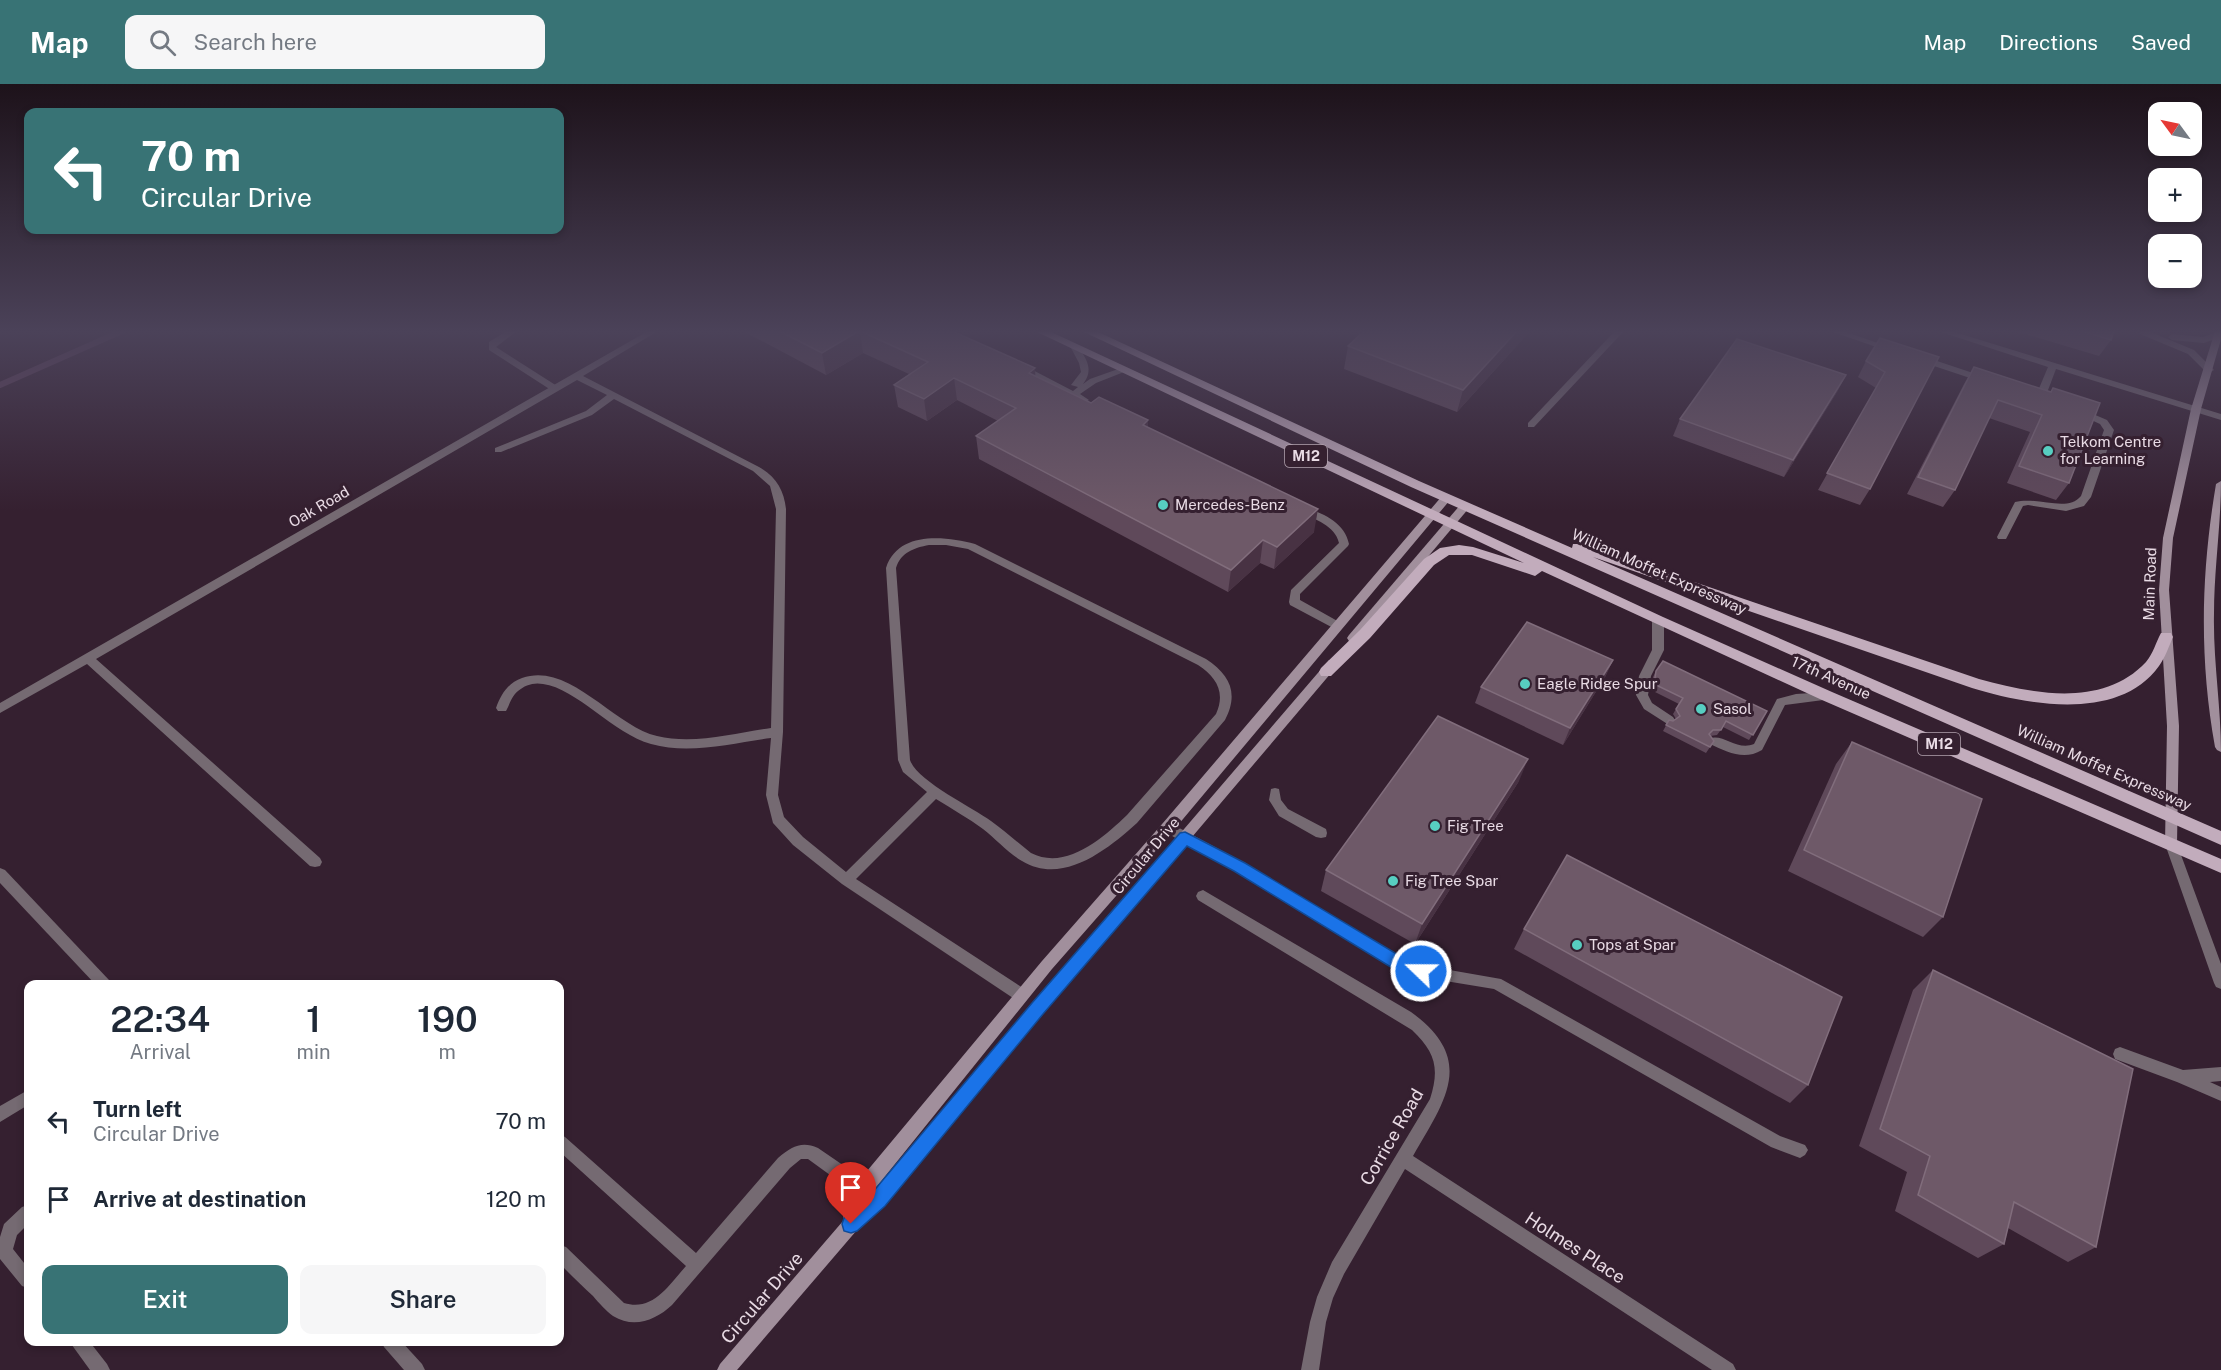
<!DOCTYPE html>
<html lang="en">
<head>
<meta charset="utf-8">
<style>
  body { margin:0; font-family:"Public Sans",sans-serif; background:#f6f6f7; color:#1f2937; height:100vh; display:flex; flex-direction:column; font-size:22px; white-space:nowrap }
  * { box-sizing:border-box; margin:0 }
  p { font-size:20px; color:#747a83 }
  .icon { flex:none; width:33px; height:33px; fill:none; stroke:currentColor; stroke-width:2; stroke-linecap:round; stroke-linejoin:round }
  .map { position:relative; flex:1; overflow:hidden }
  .sheet { position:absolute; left:24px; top:896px; width:540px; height:366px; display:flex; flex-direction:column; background:#fff; border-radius:12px; box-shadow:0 3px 9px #0003 }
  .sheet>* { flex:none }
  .top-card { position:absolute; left:24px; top:24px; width:540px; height:126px; border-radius:12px; box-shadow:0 3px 9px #0003; background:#387375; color:#fff; overflow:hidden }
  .needle { width:39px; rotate:303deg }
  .controls { position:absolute; left:2148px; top:18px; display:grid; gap:12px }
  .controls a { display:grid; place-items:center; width:54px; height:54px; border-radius:12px; background:#fff; box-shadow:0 3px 9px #0003; font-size:30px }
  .pin { position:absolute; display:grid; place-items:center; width:51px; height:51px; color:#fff; margin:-62px -26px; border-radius:50% 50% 50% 0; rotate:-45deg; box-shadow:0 0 6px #0007 }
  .pin .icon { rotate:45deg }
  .me { position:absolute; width:66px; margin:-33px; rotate:292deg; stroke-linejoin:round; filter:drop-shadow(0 0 4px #0008) }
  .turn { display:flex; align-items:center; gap:21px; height:126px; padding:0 18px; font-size:27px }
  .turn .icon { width:78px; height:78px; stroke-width:2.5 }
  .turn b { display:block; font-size:42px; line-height:51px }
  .eta { display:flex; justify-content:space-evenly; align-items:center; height:102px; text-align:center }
  .eta b { font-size:36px; font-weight:600; line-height:42px }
  .cta { display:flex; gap:12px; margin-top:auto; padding:12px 18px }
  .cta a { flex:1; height:69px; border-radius:12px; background:#387375; color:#fff; font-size:24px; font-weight:600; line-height:69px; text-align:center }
  .cta a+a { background:#f6f6f7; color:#1f2937 }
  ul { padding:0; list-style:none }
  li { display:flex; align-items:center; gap:18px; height:78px; padding:0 18px }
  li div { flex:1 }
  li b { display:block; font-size:22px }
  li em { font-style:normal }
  header { display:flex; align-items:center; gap:36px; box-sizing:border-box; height:84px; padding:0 30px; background:#387375; color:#fff }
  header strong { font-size:28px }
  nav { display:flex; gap:33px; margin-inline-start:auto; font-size:21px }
  .search { width:420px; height:54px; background:#f6f6f7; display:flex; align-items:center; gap:15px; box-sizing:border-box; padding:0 21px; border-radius:12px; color:#747a83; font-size:22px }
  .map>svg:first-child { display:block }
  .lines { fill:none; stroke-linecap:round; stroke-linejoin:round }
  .stream { stroke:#61425c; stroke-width:6 }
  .lane { fill:#756a72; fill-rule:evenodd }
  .street { fill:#756a72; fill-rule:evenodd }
  .secondary { fill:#a18f9c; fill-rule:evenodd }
  .primary { fill:#c2acbc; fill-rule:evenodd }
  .wall { fill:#5f495a }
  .shaded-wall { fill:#483243 }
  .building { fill:#6e5968; stroke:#816d7c; stroke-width:1.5 }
  .route { fill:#1a73e8; stroke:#114b97; stroke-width:1.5 }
  .poi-dot { fill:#57cec1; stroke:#352030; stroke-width:2 }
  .labels { text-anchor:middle; stroke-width:6; stroke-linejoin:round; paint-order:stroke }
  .shield { fill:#352030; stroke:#b3a3af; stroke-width:1.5 }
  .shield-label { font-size:14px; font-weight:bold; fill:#e9dbe5 }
  .poi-label { font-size:15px; fill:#e9dbe5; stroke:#352030; text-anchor:start }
  .street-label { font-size:15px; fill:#e9dbe5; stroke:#352030 }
  .near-street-label { font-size:18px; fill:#e9dbe5; stroke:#352030 }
</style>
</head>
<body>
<header>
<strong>Map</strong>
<div class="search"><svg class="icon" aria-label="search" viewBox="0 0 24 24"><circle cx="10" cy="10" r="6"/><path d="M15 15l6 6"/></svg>Search here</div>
<nav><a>Map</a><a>Directions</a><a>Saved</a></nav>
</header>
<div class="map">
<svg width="2221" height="1286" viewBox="0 0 2221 1286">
  <rect width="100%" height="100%" fill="#352030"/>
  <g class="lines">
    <polyline class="stream" points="0,301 122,247"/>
    <g class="lane">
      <polygon points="507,247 517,247 496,263 557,302 557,306 551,306 489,266 489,258"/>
      <polygon points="1615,247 1624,247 1534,343 1528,343 1528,339"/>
      <polygon points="1830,247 1843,247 1895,265 1894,267 1888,267"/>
      <polygon points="1938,247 1951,247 2221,330 2221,336 2056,285 2045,314 2043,316 2037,316 2035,314 2048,283"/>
      <polygon points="2139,247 2148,247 2194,266 2214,286 2209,289 2206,288 2188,270 2140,250"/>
      <polygon points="2218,248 2221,249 2221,253 2204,259 2172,256 2168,253 2172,250 2203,253"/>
      <path d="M1075,261L1078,262C1087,276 1094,286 1083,300L1090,295L1121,284L1124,283L1129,286L1096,299L1080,310L1089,316L1084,319L1017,284L1022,281L1025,282L1073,307L1078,303L1071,301L1081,288L1079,279L1071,264Z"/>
      <polygon points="1922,272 1988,294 1990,296 1985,299 1919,277 1918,275"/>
      <path d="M2079,324L2107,336L2114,346L2091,413L2084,422L2066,427L2028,421L2023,422L2006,455H1998L1997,453L2015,418C2038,412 2067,429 2081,412L2104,346L2100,340L2076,329V325Z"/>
      <path d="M1304,423C1323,429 1345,439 1349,460L1348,462L1300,510V516L1341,539L1343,542L1337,546L1290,521L1289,518L1291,506L1339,459C1335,441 1315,436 1300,428L1299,426Z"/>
      <polygon points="1658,532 1664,536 1664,566 1651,592 1648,611 1652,619 1673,633 1675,636 1673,639 1669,641 1644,625 1636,611 1639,592 1652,566 1652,536"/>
      <path d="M1827,608L1831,609L1833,612L1831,615L1785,621L1762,666C1744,677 1727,668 1710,660L1708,657L1710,654C1725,650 1737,667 1754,660L1777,615L1796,610Z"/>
      <polygon points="1275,704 1279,705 1281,716 1288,725 1326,745 1327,749 1326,753 1321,754 1316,753 1279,732 1269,716 1271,705"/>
      <polygon points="1168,738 1245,779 1403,875 1421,881 1501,895 1780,1052 1805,1061 1808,1066 1805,1071 1800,1074 1771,1063 1494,905 1421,893 1394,884 1235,787 1163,747 1162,743 1163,739"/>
      <polygon points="2120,963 2183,986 2221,983 2221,997 2210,998 2221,1003 2221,1017 2177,998 2115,975 2113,970 2115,965"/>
      <path d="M560,1050L565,1053L696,1169L778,1074C792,1062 802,1057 818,1064L875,1103L877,1109L875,1115L869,1117L863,1115L808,1075H801L790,1084L672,1221C656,1236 634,1245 613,1232C606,1227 599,1219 593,1212C582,1202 571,1191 560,1180V1161L566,1163L624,1219C653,1228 669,1201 686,1182L560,1068Z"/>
      <polygon points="28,1121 28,1140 17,1151 13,1165 28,1184 28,1204 22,1202 0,1175 0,1153 4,1140 22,1123"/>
      <polygon points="69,1257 89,1257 107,1280 110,1286 90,1286"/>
      <polygon points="381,1257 401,1257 422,1280 425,1286 404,1286 384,1263"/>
    </g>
    <g class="street">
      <path d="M648,247H658L583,292L759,383C776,393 784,406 786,425L783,648L778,711L784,733L803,753L846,788L927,708L903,688L898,676L886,484C898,447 944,452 975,460L1206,575C1230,591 1239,609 1225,636L1137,739C1108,765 1063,802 1022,777C1008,769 996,755 983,745C968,734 952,725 936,715L856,795L1026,906L1028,911L1026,916L1021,917L1016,916L842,800L793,761L773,739L766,711L771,654C732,659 690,671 651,660C614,650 576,604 543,600C534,598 525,601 518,607C511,613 510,620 506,627H498L496,624C501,610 508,599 522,594C569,577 614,642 657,652C694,661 735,649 771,644L776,425L770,402L753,387L614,315L592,331L501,368H495V364L586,327L607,311L577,296L96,575L320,774L322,778L320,782L315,783L310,782L87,580L0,629V619ZM929,461H946L968,465L1198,581C1216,593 1226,608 1216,630L1127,731C1103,754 1066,787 1031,769C1017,758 1005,747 991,737C972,723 917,697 910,676L896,484C901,468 914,464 929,461Z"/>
      <polygon points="2171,755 2176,756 2177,760 2221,880 2221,905 2216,903 2214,899 2165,760 2166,756"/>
      <polygon points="0,784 5,786 109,896 111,900 95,900 0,799"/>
      <path d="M1203,806L1411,928C1477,976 1445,1016 1413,1072L1733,1280L1736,1286H1712L1405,1085L1344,1190L1333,1214L1326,1238L1319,1286H1301L1310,1238L1317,1213L1332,1178L1430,1015C1440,984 1435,968 1412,946L1198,816L1196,812L1198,808Z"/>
      <polygon points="28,1006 28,1021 0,1038 0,1022"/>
    </g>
    <g class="secondary">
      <polygon points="2215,247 2221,247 2221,255 2201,325 2173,454 2169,506 2179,642 2177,760 2176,764 2171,765 2166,764 2165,760 2167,642 2159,506 2163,454 2191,325"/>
      <path d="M2221,397C2221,441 2214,485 2214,530C2213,576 2221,622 2221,668L2217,666L2215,663C2199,574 2201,489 2216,400Z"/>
      <polygon points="1446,411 1451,414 1450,416 1173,747 1052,885 866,1116 1329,576 1337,576 1339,579 1337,582 1042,930 884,1122 857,1146 737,1286 717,1286 720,1280 843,1137 844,1126 857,1099 1042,877 1163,739 1442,412"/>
      <polygon points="1465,419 1470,422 1469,424 1357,557 1349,557 1347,554 1349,551 1461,420"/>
    </g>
    <g class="primary">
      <polygon points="1035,247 1049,247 1663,533 1832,608 2221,775 2221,789 1822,616 1542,487 1535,492 1472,471 1449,471 1434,481 1370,554 1331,592 1321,592 1319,588 1321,584 1360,546 1424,475 1440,464 1459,461 1473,463 1524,479"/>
      <path d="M1082,247H1096L1419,397L1572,464L1573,460H1583L1979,595C2033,610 2103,624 2146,578C2153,570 2156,558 2161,549H2171L2173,553C2169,562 2165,574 2159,582C2119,638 2027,621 1972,604L1593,473L2221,747V761L1411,403Z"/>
    </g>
  </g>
  <g class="wall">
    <polygon points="743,247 952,247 1035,284 1035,292 1091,319 1148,343 1314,448 1274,485 1260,479 1228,508 979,375 976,352 998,337 957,316 927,337 898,323 894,301 909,290 863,269 826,291"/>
    <polygon points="1530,247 1457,328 1344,285 1348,262"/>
    <polygon points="2015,247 2114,247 2111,256 2099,272"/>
    <polygon points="1939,273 1870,405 1860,421 1818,406 1876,304 1858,293 1866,277"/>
    <polygon points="1974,283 2051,308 2053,304 2069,399 2056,416 2007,399 2030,348 1989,334 1955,406 1943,423 1907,410 1964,300"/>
    <polygon points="1846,291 1837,308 1784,393 1673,352 1680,335"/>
    <polygon points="1613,576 1605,593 1563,661 1475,619 1481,603"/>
    <polygon points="1656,587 1767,627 1749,656 1723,643 1717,651 1710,652 1714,657 1706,669 1663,647 1669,636 1673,637 1676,635 1673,630 1679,620 1651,606 1653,593"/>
    <polygon points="1852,658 1943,833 1923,853 1788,787 1836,680"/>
    <polygon points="1519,697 1415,860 1321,807 1326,786"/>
    <polygon points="1524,845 1808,1001 1790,1019 1514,865"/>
    <polygon points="1933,886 2096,1163 2068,1178 2008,1144 2004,1160 1978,1174 1895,1127 1907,1088 1859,1062 1913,906"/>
  </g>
  <g class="shaded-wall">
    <polygon points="860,247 863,269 826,291 822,269"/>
    <polygon points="1517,247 1530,247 1457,328 1463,306"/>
    <polygon points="1035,284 1036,306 1029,289"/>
    <polygon points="1846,291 1837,308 1784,393 1793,376"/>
    <polygon points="954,294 957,316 927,337 924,315"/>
    <polygon points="1148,336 1148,359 1143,341"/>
    <polygon points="1318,425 1314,448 1274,485 1277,463"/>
    <polygon points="1263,456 1260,479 1228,508 1231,486"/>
    <polygon points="1613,576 1605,593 1563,661 1570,644"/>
    <polygon points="1528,675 1519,697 1415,860 1422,840"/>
  </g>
  <g class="building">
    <polygon points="779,247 859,247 822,269"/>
    <polygon points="860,247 952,247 1035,284 1029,289 1091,319 1099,313 1148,336 1143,341 1318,425 1277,463 1263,456 1231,486 976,352 1016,324 954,294 924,315 894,301 928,278"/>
    <polygon points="1364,247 1517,247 1463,306 1348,262"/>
    <polygon points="2082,247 2114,247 2111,256"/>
    <polygon points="1880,254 1939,273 1870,405 1827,389 1885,288 1866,277"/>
    <polygon points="1737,255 1846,291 1793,376 1680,335"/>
    <polygon points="1974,283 2051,308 2053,304 2100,319 2069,399 2019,382 2042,331 1998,316 1955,406 1918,393"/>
    <polygon points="1527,538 1613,576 1570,644 1481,603"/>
    <polygon points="1663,577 1767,627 1753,651 1726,637 1721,646 1713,646 1709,650 1714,657 1710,663 1666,641 1669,636 1673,637 1680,632 1676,625 1683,614 1654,600 1656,587"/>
    <polygon points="1438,632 1528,675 1422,840 1326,786"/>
    <polygon points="1852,658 1982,715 1943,833 1804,766"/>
    <polygon points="1567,771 1842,913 1808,1001 1524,845"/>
    <polygon points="1933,886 2133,985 2096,1163 2014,1118 2004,1160 1918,1111 1930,1072 1880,1045"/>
  </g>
  <linearGradient id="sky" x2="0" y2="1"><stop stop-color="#1d121a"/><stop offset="0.58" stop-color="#4b4259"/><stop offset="1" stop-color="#4b4259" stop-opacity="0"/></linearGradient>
  <rect width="2221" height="427" fill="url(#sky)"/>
  <polygon class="route" points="1185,748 1245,779 1405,875 1427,882 1429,887 1427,892 1421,895 1394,885 1234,787 1187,762 1043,930 885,1122 857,1147 851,1149 844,1147 842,1140 844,1134 872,1109 1032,919 1180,749"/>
  <g class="poi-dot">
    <circle cx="2048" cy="367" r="6"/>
    <circle cx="1163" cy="421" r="6"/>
    <circle cx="1525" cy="600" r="6"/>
    <circle cx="1701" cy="625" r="6"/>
    <circle cx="1435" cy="742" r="6"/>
    <circle cx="1393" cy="797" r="6"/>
    <circle cx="1577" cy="861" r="6"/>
  </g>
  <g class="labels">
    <g class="shield">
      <rect x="1285" y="361" width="42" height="22" rx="4.5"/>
      <rect x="1918" y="649" width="42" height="22" rx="4.5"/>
    </g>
    <g class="shield-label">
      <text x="1306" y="377">M12</text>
      <text x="1939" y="665">M12</text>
    </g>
    <g class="poi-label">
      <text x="2060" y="363">Telkom Centre<tspan x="2060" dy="17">for Learning</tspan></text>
      <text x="1175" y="426">Mercedes-Benz</text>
      <text x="1537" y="605">Eagle Ridge Spur</text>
      <text x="1713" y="630">Sasol</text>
      <text x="1447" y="747">Fig Tree</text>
      <text x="1405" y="802">Fig Tree Spar</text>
      <text x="1589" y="866">Tops at Spar</text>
    </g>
    <g class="street-label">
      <text transform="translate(319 423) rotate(-30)" y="5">Oak Road</text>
      <text transform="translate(1659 488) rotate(24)" y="5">William Moffet Expressway</text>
      <text transform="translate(2150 500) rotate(-88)" y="5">Main Road</text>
      <text transform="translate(1831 594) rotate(24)" y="5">17th Avenue</text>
      <text transform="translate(2104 684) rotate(24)" y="5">William Moffet Expressway</text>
      <text transform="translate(1146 772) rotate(-50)" y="5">Circular Drive</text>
    </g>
    <g class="near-street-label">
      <text transform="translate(1392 1053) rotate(-60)" y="6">Corrice Road</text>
      <text transform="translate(1575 1164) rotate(33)" y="6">Holmes Place</text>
      <text transform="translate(762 1214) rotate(-49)" y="6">Circular Drive</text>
    </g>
  </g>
</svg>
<div class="controls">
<a><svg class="needle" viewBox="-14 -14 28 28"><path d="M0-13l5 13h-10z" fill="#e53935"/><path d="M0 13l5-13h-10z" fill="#747a83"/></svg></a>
<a>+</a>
<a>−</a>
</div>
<div class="pin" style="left:851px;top:1140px;background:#d93025"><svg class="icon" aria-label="arrive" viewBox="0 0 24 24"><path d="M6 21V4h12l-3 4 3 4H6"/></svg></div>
<svg class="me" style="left:1421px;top:887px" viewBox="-20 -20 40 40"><circle r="17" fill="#1a73e8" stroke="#fff" stroke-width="3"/><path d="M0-11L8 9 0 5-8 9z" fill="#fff"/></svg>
<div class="top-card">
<div class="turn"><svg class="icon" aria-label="left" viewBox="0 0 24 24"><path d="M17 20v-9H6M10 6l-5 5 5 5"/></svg><div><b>70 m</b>Circular Drive</div></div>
</div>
<section class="sheet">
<div class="eta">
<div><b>22:34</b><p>Arrival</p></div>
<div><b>1</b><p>min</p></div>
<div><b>190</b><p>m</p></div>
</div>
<ul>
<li><svg class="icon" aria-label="left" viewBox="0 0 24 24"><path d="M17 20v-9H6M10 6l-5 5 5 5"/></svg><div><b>Turn left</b><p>Circular Drive</p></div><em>70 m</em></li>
<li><svg class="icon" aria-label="arrive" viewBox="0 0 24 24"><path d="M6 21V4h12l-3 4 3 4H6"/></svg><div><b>Arrive at destination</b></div><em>120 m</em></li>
</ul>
<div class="cta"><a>Exit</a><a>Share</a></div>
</section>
</div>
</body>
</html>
